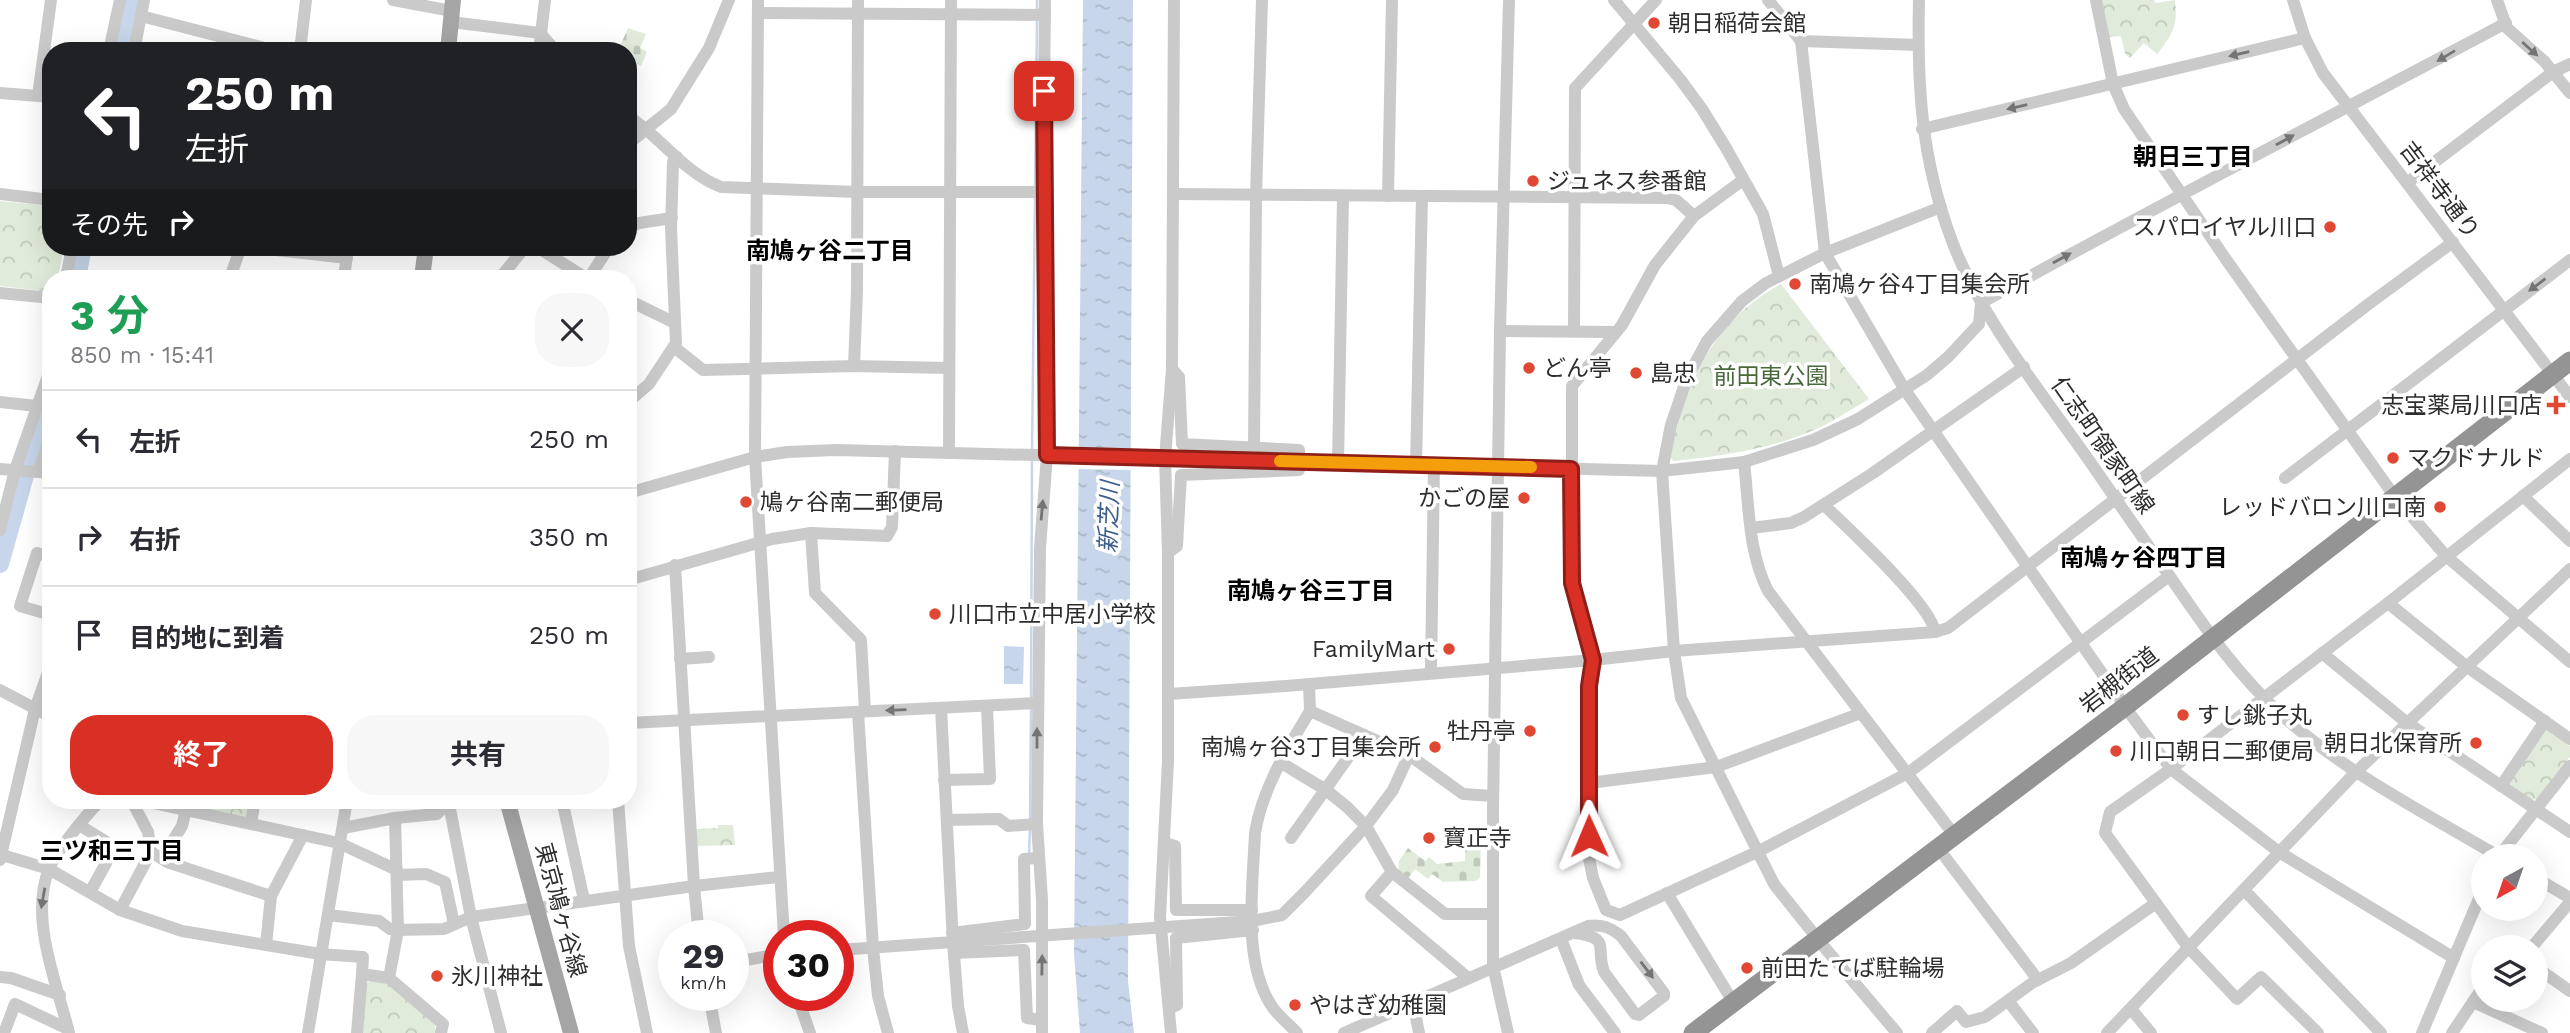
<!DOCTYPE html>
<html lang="ja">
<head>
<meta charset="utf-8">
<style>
  body { margin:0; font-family:"Work Sans","Noto Sans JP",sans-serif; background:#f7f7f7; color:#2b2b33; height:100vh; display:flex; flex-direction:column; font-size:26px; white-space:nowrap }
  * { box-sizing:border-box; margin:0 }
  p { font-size:23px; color:#7c7c81 }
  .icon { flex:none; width:38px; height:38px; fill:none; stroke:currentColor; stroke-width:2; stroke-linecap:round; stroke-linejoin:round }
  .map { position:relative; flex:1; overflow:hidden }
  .sheet { position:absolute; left:42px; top:270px; width:595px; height:539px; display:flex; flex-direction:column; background:#fff; border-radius:28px; box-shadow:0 7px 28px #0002 }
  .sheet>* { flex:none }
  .banner { position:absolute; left:42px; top:42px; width:595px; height:214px; border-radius:28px; box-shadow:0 7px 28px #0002; background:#202124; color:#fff; overflow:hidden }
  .needle { width:46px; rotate:220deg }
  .controls { position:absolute; left:2471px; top:844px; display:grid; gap:14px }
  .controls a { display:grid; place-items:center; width:77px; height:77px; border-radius:50%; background:#fff; box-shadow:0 7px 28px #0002; font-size:35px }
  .speed { position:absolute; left:658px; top:920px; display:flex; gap:14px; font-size:35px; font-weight:700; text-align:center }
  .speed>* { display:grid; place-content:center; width:91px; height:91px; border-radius:50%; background:#fff; box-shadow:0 7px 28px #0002; line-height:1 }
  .speed small { font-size:18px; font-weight:400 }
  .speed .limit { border:10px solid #d22; background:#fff; color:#111 }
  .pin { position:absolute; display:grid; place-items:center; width:60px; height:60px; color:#fff; margin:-30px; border-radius:14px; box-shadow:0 4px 10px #0006 }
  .me { position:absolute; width:77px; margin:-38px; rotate:359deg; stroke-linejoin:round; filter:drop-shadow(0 0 5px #0008) }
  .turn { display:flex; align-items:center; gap:24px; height:147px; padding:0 28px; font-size:32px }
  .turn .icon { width:91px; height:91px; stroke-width:2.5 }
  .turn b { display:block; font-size:49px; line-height:60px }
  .then { display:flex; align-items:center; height:66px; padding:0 28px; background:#0003; gap:14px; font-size:26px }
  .round { display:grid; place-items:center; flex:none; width:74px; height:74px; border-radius:28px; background:#f7f7f7 }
  .head { display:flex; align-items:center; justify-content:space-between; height:119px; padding:0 28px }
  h1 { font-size:42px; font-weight:700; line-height:52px; color:#1e9e55 }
  .action { display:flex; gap:14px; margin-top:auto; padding:14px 28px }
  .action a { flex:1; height:80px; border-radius:28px; background:#d93025; color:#fff; font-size:28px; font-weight:700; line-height:80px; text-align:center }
  .action a+a { background:#f7f7f7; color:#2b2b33 }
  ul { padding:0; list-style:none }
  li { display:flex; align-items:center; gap:21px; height:98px; padding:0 28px; border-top:2px solid #e1e1e2 }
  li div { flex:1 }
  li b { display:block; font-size:26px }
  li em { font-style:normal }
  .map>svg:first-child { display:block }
  .cemetery { fill:url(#cemetery-stones) }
  .park { fill:url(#park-crowns) }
  .water { fill:url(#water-ripples) }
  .pier { fill:#fff }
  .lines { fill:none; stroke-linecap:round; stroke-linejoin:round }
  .stream { stroke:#c7d6ea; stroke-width:2.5 }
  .river { stroke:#c7d6ea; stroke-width:18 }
  .minor { stroke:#cacaca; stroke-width:12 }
  .major { stroke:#a5a5a5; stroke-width:16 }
  .highway { stroke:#949494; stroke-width:19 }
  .oneway { fill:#747474 }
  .route-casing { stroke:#8d1f18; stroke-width:18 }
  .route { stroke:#d93025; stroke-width:12 }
  .slow { stroke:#f59e0b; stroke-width:12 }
  .poi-dot { fill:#e14833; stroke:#fff; stroke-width:2.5 }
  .labels { text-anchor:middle; stroke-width:7; stroke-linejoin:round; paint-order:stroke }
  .poi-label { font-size:23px; fill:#2d2d2d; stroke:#fff; text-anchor:start }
  .street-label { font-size:23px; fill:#2d2d2d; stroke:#fff }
  .park-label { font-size:23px; fill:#48683c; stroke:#fff }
  .neighbourhood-label { font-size:24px; font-weight:bold; fill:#000; stroke:#fff }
  .water-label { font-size:24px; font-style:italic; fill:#3d5e8d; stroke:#fff }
</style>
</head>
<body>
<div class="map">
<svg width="2570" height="1033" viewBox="0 0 2570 1033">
  <defs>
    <pattern id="cemetery-stones" width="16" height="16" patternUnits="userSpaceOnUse" patternTransform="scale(1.75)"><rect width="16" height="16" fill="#e0ebdb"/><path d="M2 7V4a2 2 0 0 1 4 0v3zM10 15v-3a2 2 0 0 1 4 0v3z" fill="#c0cabc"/></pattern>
    <pattern id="park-crowns" width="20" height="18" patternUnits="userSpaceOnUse" patternTransform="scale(1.75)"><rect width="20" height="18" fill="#e0ebdb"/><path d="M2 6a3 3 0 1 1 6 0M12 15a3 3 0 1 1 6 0" fill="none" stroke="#c0cabc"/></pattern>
    <pattern id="water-ripples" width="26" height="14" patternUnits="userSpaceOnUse" patternTransform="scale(1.75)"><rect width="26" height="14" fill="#c7d6ea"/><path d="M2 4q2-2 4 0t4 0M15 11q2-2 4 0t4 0" fill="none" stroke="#abb8c9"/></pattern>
  </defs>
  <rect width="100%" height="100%" fill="#fff"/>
  <g class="cemetery">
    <polygon points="628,28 646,34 640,48 647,52 641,66 628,60 628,51 618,51"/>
    <polygon points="1465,842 1481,842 1480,877 1476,881 1443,882 1432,874 1428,879 1415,869 1406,881 1398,875 1399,861 1408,848 1425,861 1429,857 1437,864 1465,861"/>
  </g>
  <g class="park">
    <path d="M2101,0H2154L2156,3L2175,0C2178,26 2173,34 2157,54L2144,43L2130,58L2125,54L2121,36L2109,37Z"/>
    <polygon points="0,201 51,206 51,247 64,247 58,278 51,278 51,292 0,286"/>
    <path d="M1781,284L1869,399C1855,407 1841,416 1827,424C1779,448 1725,456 1673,461L1670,456C1687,382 1711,322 1781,284Z"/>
    <polygon points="2547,729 2570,746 2570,757 2538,799 2531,800 2509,785 2543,730"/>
    <polygon points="178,800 251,800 248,814 245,817 181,804"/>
    <polygon points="718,825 733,825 735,845 696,846 696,829 718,828"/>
    <polygon points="370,981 388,982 435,1025 436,1033 362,1033 366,984"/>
  </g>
  <g class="water">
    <polygon points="1083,0 1133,0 1128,981 1134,1033 1080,1033 1074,954"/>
    <polygon points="1004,646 1024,647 1023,684 1004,684"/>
  </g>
  <polygon class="pier" points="1075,451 1134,452 1134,470 1075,469"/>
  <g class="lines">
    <g class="stream">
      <polyline points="1037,12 1037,0"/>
      <polyline points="1035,187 1037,19"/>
      <polyline points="1032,450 1035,197"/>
      <polyline points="1031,698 1032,460"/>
      <polyline points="1030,821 1031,708"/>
      <polyline points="1029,856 1030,827"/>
    </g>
    <g class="river">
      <polyline points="120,51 132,0"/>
      <polyline points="77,278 83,247"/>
      <polyline points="0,564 30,458 51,404"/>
    </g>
    <g class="minor">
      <polyline points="393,0 452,11"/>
      <polyline points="758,0 755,457 784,936"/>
      <polyline points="1614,0 1680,79 1702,109 1726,148 1763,214 1779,276"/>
      <polyline points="1768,0 1801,41 1918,45"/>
      <path d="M1919,0C1917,86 1921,159 1952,241C1981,319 2045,397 2093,466C2119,504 2145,541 2171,578C2205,628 2239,677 2284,717C2348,774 2425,813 2498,856"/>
      <polyline points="2096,0 2113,84 2124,109 2225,258 2395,497 2446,556 2570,662"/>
      <polyline points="2293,0 2305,38 2323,73 2570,397"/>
      <polyline points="2497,0 2507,28 2544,61 2570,93"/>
      <polyline points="758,13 1045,15"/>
      <polyline points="141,16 276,51"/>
      <polyline points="451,22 540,33 556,51"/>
      <polyline points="1801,41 1825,253 1905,390 2131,715 2171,769 2279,852 2454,958"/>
      <polyline points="109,51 120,0"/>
      <polyline points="134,51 144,0"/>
      <polyline points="300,51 306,0"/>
      <polyline points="539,51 545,0"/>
      <polyline points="0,93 51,97"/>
      <polyline points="38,96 51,0"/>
      <path d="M628,116C661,137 684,173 721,187L857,192H1043"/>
      <polyline points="1922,129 2305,38"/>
      <polyline points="628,144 671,109 709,48 729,0"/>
      <polyline points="1743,180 1694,216 1655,265 1622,325 1572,386 1572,583 1593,660 1589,686 1589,858 1593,878 1606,910 1620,915 1757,852 1908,773 2169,576"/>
      <polyline points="2407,183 2553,72 2570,64"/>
      <polyline points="0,194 51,200"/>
      <polyline points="1173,194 1667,198 1676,200 1694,216"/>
      <polyline points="1388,196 1392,0"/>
      <polyline points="628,228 639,223 672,218"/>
      <polyline points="249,247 347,258"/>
      <polyline points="537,247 586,278"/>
      <polyline points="66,278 72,247"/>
      <polyline points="230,278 239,252 246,247"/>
      <polyline points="344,278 348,247"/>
      <polyline points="500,278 525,247"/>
      <polyline points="589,278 609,247"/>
      <polyline points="0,293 51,298"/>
      <polyline points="628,300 675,323"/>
      <polyline points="1500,331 1616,332"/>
      <polyline points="1574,331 1575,88 1656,0"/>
      <polyline points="674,347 703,370 854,366 948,368"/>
      <polyline points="854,366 857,291 858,0"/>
      <polyline points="0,402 37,406"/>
      <polyline points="628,402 649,384 676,343 671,228 673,162 677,157"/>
      <polyline points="1254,448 1256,195 1262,0"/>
      <polyline points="949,453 951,0"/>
      <path d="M1744,462C1749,505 1748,552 1768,591L1955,836"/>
      <polyline points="1338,463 1343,196"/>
      <polyline points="1416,465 1422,196"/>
      <polyline points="0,469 51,473"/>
      <polyline points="38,472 51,435"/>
      <polyline points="2285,478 2570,260"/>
      <path d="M628,493L755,457L787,452L836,450L1662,471L1744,462L1813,440L1858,419L1927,375L1948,357L1979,324L1981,303C2155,207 2331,116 2506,23"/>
      <polyline points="2523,496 2570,541"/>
      <path d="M1824,505C1848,528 1931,604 1935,632"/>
      <polyline points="1751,528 1791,523 1804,517 1873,473 2024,367"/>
      <polyline points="0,530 15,470 51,367"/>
      <polyline points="811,533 815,593 861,640 865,711"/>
      <polyline points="1168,553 1177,546 1181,475 1299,470 1299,450 1182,444 1179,377 1172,369"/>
      <polyline points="51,557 37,553 20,606 51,615"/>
      <polyline points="675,565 694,886 699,936"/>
      <polyline points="628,580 772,539 811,533 887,536 892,527 895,451"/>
      <polyline points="2388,603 2466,666 2570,739"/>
      <polyline points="2322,653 2406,722 2570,832"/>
      <polyline points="680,659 709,657"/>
      <polyline points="1431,673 1434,465"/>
      <polyline points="1309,684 1310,711 1409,755 1463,794 1493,796"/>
      <polyline points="0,690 51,717"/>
      <polyline points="1169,694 1286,686 1593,660 1674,651 1935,632 1948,628 2366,306 2453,242"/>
      <polyline points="941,708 953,942 958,1006 963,1033"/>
      <polyline points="858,712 873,948 878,996 888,1033"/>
      <polyline points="628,723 1037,703"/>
      <polyline points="1280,762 1326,790 1347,807 1366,826 1392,872 1445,914 1493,914"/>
      <polyline points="944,780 990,779 987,706"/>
      <polyline points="1589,783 1716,767 1861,713"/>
      <polyline points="2501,786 2545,721"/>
      <polyline points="134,800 134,805 148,832 151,852 167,862 271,896"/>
      <polyline points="139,800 339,843 397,870"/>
      <polyline points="562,800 584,900"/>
      <polyline points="618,800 629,946 647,1033"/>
      <polyline points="449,804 471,917 501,1033"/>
      <polyline points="395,818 398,930 389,978 443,1024 441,1033"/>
      <polyline points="947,820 999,819 1008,826 1037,824"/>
      <polyline points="251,823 255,800"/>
      <polyline points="79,825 115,847 90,892"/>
      <polyline points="343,828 395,818 437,814 451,800"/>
      <polyline points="1291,838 1364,735"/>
      <polyline points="1165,843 1175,846 1176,910 1252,910"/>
      <polyline points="2,855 49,869 120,910 182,931 320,954 363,957 362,974 389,978"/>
      <polyline points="2499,856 2570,766"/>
      <polyline points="1945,857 2038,980"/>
      <polyline points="162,858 182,826 186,810"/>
      <polyline points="0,860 35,709 51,664"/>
      <polyline points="1392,872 1371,896 1467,977"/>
      <polyline points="397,875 426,874 445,882 454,924"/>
      <polyline points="2536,878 2570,898"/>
      <polyline points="2244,890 2381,1033"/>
      <polyline points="1667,893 1733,1002"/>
      <polyline points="120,910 151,852"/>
      <polyline points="328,915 379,921 390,929 398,930 444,929 471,917 694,886 779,877"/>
      <polyline points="952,933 1025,924 1024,859 1037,858"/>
      <polyline points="1561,939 1579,985 1615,1033"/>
      <polyline points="266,945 271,896 303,835"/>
      <polyline points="2532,947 2570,902"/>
      <polyline points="838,950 1252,921 1282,915 1305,892 1366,826 1393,790 1409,755"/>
      <polyline points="954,953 1024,950 1027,1018 1041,1020"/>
      <polyline points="746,960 779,954"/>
      <polyline points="2536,967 2570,991"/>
      <polyline points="0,977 11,978 60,995"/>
      <polyline points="709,996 716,1033"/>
      <polyline points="797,996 810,1033"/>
      <polyline points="1413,1002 1419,1033"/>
      <polyline points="2009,1002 2033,1033"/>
      <polyline points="2473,1002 2542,1033"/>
      <polyline points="1169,1009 1177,1005 1176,938 1253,930"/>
      <polyline points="2131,1009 2151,1033"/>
      <polyline points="4,1033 15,1004 68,1029"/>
      <path d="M69,1033C57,983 29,919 49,869C56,851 87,814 101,800"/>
      <polyline points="308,1033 347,800"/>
      <polyline points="357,1033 362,974"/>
      <polyline points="1042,1033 1042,900 1037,824 1040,548 1047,455 1043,192 1045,0"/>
      <polyline points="1171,1033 1160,917 1168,761 1168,553 1165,458 1172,369 1174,0"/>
      <path d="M1297,1033C1289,1024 1277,1015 1271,1005C1242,960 1253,885 1255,833C1262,789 1287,749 1310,711"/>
      <path d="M1344,1033L1588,926C1601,924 1610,927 1621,936L1664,993V996L1639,1015L1635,1014L1604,972C1595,947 1612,938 1575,933"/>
      <polyline points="1508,1033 1493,966 1493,811 1500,331 1509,0"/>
      <polyline points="1897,1033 1825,948 1774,884 1681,698 1674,651 1662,471 1671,425 1687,378 1707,341 1742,301 1766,283 1825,253 1941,207"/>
      <polyline points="1932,1033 1957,1011 1966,1022 1985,1017 2032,983 2071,963 2156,903"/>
      <polyline points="2107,1033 2356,772 2570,569"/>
      <polyline points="2318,1033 2261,977 2237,999 2188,947 2105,833 2110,812 2171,769 2388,603 2570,459"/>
      <polyline points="2422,1033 2483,889"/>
      <polyline points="2452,1033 2483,987"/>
    </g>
    <g class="major">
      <polyline points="448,51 453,0"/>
      <polyline points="422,278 426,247"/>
      <polyline points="507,800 571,1033"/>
    </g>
    <polyline class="highway" points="1693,1033 2126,706 2570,361"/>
  </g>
  <defs><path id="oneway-solid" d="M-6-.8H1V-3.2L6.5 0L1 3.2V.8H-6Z" transform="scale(1.75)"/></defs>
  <g class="oneway">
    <use href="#oneway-solid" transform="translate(2530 49) rotate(42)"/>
    <use href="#oneway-solid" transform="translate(2239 54) rotate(167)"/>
    <use href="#oneway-solid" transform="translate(2446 56) rotate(149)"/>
    <use href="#oneway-solid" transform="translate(2017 107) rotate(167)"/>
    <use href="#oneway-solid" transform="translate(2285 140) rotate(-29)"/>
    <use href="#oneway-solid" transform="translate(2062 258) rotate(-29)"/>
    <use href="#oneway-solid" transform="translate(2537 285) rotate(143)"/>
    <use href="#oneway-solid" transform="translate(1042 510) rotate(-85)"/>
    <use href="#oneway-solid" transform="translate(896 710) rotate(178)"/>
    <use href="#oneway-solid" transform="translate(1037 738) rotate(-90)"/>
    <use href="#oneway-solid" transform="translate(43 898) rotate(100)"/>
    <use href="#oneway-solid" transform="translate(1042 965) rotate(-89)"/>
    <use href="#oneway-solid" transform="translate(1647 970) rotate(53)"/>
  </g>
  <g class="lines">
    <g class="route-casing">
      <polyline id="route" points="1044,91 1047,455 1571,469 1572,583 1593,660 1589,686 1589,836"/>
    </g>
    <use href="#route" class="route"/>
    <polyline class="slow" points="1280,461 1531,467"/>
  </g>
  <g class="poi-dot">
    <circle cx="1654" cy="23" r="7"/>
    <circle cx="1533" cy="181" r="7"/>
    <circle cx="2330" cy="227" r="7"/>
    <circle cx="1795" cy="284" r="7"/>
    <circle cx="1529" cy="368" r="7"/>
    <circle cx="1636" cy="373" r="7"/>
    <path d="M2552.5 394.5h7v7h7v7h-7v7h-7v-7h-7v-7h7z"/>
    <circle cx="2393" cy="458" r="7"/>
    <circle cx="1524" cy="498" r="7"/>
    <circle cx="746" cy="502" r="7"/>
    <circle cx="2440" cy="507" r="7"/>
    <circle cx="935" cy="614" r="7"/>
    <circle cx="1449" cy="649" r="7"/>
    <circle cx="2183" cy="715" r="7"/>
    <circle cx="1530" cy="731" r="7"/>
    <circle cx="2476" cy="743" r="7"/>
    <circle cx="1435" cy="747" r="7"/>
    <circle cx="2116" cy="751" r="7"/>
    <circle cx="1429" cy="838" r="7"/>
    <circle cx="1747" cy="968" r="7"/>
    <circle cx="437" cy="976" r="7"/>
    <circle cx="1295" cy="1005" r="7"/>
  </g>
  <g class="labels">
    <g class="poi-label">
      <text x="1668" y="31">朝日稲荷会館</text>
      <text x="1547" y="189">ジュネス参番館</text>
      <text x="2316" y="235" text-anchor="end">スパロイヤル川口</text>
      <text x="1809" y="292">南鳩ヶ谷4丁目集会所</text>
      <text x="1543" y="376">どん亭</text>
      <text x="1650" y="381">島忠</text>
      <text x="2542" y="413" text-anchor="end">志宝薬局川口店</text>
      <text x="2407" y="466">マクドナルド</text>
      <text x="1510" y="506" text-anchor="end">かごの屋</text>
      <text x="760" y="510">鳩ヶ谷南二郵便局</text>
      <text x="2426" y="515" text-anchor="end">レッドバロン川口南</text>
      <text x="949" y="622">川口市立中居小学校</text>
      <text x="1435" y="657" text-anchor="end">FamilyMart</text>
      <text x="2197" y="723">すし銚子丸</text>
      <text x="1516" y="739" text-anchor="end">牡丹亭</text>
      <text x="2462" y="751" text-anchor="end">朝日北保育所</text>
      <text x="1421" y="755" text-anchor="end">南鳩ヶ谷3丁目集会所</text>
      <text x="2130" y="759">川口朝日二郵便局</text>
      <text x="1443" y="846">寶正寺</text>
      <text x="1761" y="976">前田たてば駐輪場</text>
      <text x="451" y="984">氷川神社</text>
      <text x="1309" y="1013">やはぎ幼稚園</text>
    </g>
    <g class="street-label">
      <text transform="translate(2440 190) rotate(53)" y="8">吉祥寺通り</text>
      <text transform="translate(2103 445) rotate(55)" y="8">仁志町領家町線</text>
      <text transform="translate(2119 680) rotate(-38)" y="8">岩槻街道</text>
      <text transform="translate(561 910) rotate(75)" y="8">東京鳩ヶ谷線</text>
    </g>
    <g class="park-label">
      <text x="1771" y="384">前田東公園</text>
    </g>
    <g class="neighbourhood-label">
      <text x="2193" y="165">朝日三丁目</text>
      <text x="830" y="259">南鳩ヶ谷二丁目</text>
      <text x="2144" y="566">南鳩ヶ谷四丁目</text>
      <text x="1311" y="599">南鳩ヶ谷三丁目</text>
      <text x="112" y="859">三ツ和三丁目</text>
    </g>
    <g class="water-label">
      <text transform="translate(1109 517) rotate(-88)" y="8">新芝川</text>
    </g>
  </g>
</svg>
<div class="controls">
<a><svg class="needle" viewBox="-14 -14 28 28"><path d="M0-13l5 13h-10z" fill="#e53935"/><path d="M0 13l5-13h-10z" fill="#7c7c81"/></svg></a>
<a><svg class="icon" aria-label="layers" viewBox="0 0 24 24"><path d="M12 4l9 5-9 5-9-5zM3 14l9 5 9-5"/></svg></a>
</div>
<div class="speed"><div>29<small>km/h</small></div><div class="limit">30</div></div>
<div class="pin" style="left:1044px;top:91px;background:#d93025"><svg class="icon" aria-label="arrive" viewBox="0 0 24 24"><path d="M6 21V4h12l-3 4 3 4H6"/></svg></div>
<svg class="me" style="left:1589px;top:836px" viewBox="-20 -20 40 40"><path d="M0-17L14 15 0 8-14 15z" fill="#d93025" stroke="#fff" stroke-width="4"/></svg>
<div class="banner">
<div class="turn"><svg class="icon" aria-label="left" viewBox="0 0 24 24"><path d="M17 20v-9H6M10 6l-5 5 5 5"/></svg><div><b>250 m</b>左折</div></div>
<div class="then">その先<svg class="icon" aria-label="right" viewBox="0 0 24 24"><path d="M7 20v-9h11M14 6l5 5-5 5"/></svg></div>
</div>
<section class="sheet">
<div class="head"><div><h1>3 分</h1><p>850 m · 15:41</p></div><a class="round"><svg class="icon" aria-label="close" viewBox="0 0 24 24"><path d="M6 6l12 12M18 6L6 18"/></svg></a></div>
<ul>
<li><svg class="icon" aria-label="left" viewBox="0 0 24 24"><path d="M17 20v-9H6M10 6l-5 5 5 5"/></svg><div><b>左折</b></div><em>250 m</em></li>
<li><svg class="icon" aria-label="right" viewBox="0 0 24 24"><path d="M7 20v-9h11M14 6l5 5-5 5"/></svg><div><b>右折</b></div><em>350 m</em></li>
<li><svg class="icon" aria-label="arrive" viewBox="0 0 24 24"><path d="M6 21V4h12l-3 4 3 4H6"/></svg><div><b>目的地に到着</b></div><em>250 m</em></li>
</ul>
<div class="action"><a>終了</a><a>共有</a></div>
</section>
</div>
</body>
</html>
